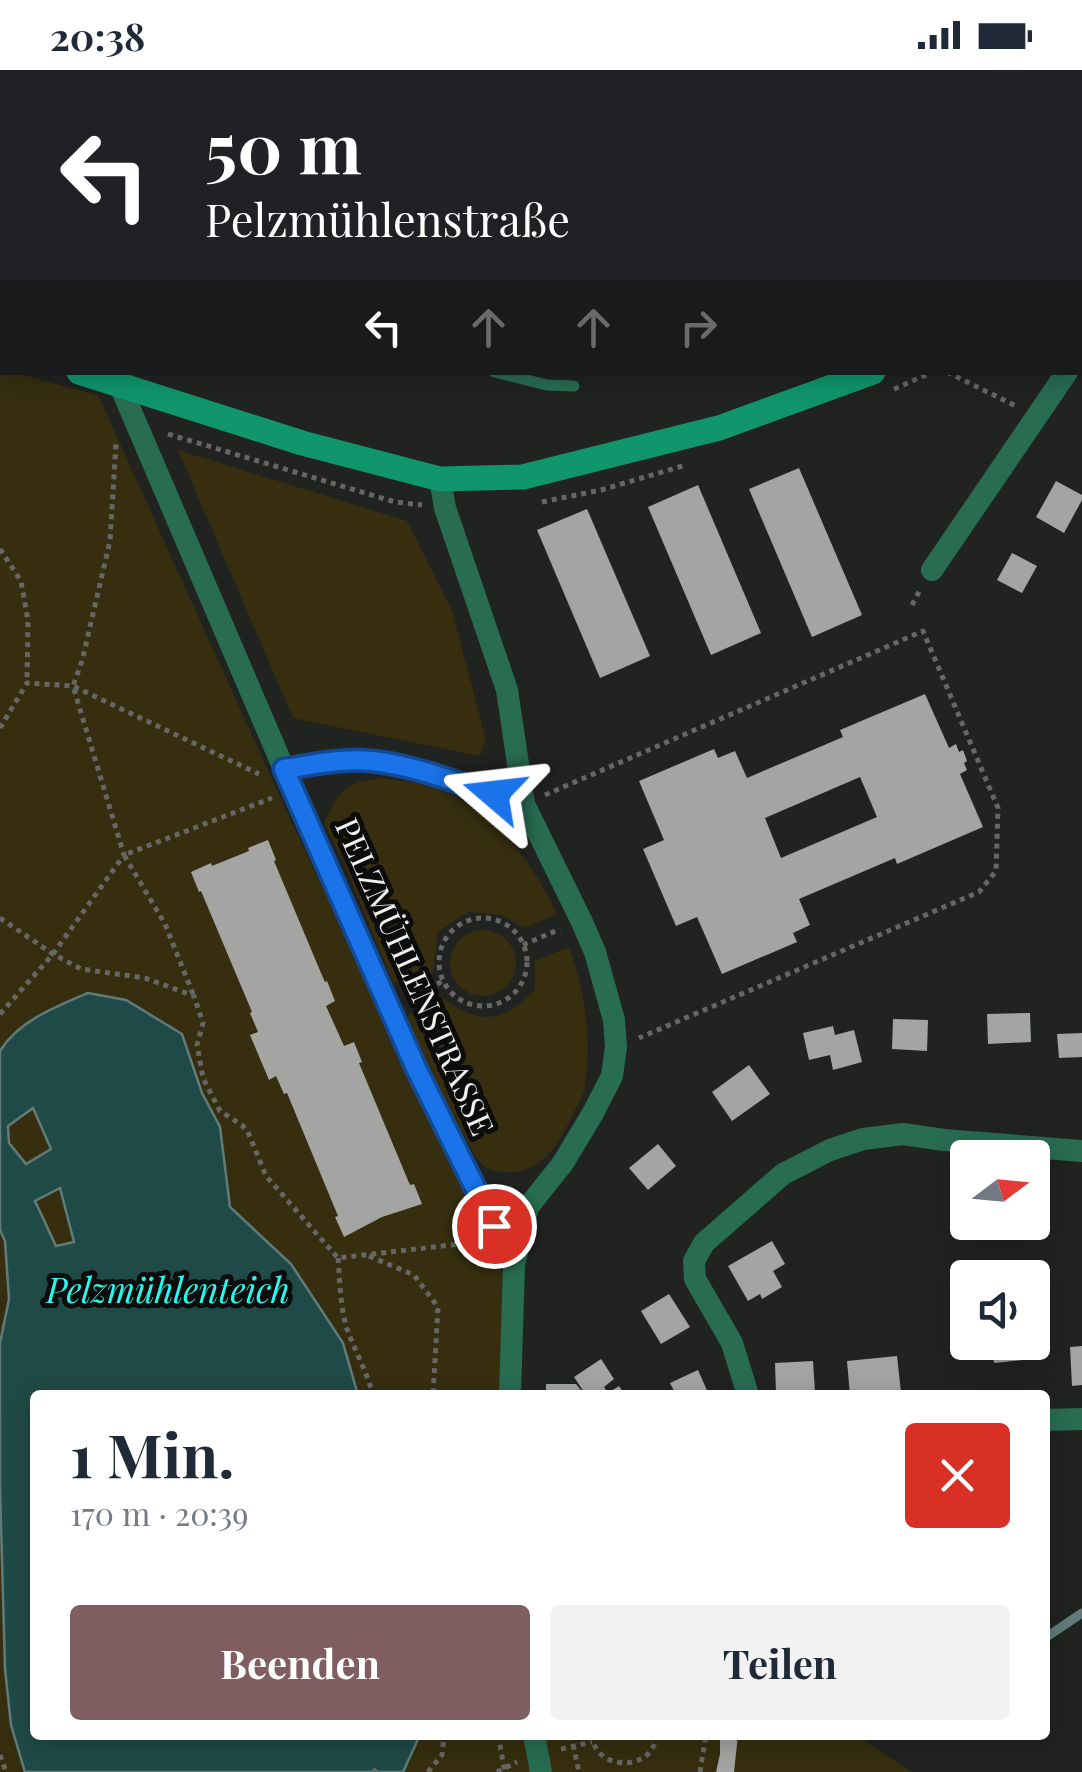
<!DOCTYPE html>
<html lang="de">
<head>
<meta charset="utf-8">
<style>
  body { margin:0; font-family:"Playfair Display",serif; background:#f2f2f3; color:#1f2937; height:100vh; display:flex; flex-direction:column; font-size:38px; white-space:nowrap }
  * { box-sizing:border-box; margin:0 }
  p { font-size:32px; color:#747a83 }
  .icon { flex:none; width:55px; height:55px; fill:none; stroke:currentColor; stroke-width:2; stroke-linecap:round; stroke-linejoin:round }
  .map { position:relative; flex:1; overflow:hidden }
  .sheet { position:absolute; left:30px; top:1320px; width:1020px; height:350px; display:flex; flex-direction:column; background:#fff; border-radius:10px; box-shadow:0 5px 25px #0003 }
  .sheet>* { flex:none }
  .top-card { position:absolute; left:0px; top:0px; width:1082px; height:305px; box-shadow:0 5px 25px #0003; background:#202124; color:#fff; overflow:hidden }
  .needle { width:65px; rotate:74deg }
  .tools { position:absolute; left:950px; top:1070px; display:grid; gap:20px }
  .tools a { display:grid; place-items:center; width:100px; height:100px; border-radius:10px; background:#fff; box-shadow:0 5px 25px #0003; font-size:50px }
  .pin { position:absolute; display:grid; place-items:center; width:85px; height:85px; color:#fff; margin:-42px; border:5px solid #fff; border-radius:50%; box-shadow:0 2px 10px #0007 }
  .me { position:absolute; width:110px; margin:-55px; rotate:287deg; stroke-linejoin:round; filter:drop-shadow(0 0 8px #0008) }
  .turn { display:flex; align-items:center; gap:35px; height:210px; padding:0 40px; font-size:45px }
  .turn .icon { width:130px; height:130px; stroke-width:2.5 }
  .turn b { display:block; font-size:70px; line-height:85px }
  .lanes { display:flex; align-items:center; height:95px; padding:0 40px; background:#0003; justify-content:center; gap:50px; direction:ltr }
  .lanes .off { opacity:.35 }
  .round { display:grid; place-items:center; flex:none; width:105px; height:105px; border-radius:10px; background:#f2f2f3 }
  .head { display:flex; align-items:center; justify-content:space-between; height:170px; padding:0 40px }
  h1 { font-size:60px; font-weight:700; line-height:75px }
  .primary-button { display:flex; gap:20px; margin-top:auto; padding:20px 40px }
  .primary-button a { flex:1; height:115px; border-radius:10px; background:#7f5d61; color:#fff; font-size:40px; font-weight:700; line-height:115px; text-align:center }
  .primary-button a+a { background:#f2f2f3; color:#1f2937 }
  .status { display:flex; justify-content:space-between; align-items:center; height:70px; padding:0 50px; background:#fff; direction:ltr }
  .status svg { height:28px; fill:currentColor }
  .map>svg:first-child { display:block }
  .green { fill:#362e0f }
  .water { fill:#204a47; stroke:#5f7c7a; stroke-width:2.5; fill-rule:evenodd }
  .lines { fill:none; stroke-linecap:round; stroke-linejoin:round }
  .stream { stroke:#5f7c7a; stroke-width:9 }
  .building { fill:#a4a5a2; fill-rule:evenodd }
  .path { stroke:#666765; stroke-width:5; stroke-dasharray:5 5; stroke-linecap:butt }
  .lane { stroke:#286c52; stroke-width:11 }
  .street { stroke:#286c52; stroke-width:22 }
  .secondary { stroke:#10956c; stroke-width:25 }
  .route-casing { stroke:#114b97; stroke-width:25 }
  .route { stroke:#1a73e8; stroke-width:18 }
  .labels { text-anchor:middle; stroke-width:10; stroke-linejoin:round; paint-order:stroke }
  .street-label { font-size:32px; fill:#f1f2f0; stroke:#0b0c0b }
  .water-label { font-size:35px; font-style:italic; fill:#28f9ec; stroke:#0b0c0b }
</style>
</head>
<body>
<div class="status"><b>20:38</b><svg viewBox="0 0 49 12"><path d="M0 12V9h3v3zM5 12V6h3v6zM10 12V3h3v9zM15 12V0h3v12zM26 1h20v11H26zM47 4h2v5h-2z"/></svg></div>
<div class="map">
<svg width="1082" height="1702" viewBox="0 0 1082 1702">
  <rect width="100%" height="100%" fill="#212321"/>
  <g class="green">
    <polygon points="0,302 22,305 98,325 279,725 505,1207 503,1325 35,1325 35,1665 527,1665 534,1702 0,1702"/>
    <polygon points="178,380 407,451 452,541 486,670 480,686 293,648"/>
    <path d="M383,708C400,711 420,712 436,718C493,741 531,789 557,844L525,858L501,845L468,842L438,862L433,902L427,909L393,913L342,789L324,754C338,720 346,712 383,708Z"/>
    <circle cx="483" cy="893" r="33"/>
    <path d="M569,877C585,923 592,967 585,1016C584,1026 578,1035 573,1044C560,1072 543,1103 508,1102C491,1102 485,1099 475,1086L419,982L407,947L437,924C476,954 499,957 535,919V891Z"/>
    <polygon points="534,1665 856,1665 912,1702 541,1702"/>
  </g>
  <path class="water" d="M88,923L126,930L182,964L202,1023L220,1057L230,1137L291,1194L343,1273L358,1325H35V1665H420L403,1702H25L11,1655L5,1599L0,1419V1273L9,1229L5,1171L0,1160V981C18,951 57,936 88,923ZM33,1038L51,1079L26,1094L9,1073L8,1056ZM60,1118L74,1172L56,1176L35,1131Z"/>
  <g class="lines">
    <polyline class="stream" points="1045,1568 1082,1543"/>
  </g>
  <g class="building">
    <polygon points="799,398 862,545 812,567 749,419"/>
    <polygon points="1056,411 1082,425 1082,430 1064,463 1036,447"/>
    <polygon points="698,415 761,563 711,585 648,437"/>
    <polygon points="587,439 650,586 600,608 537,460"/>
    <polygon points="1012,483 1037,496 1022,523 997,510"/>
    <path d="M925,624L949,678L956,674L959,682L963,680L967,691L964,693L967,700L960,704L983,757L897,794L895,788L799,829L810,855L793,863L797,872L722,904L697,847L676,856L643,779L664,770L639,711L714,679L718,688L735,681L747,708L843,667L840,660ZM860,707L877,747L781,788L765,748Z"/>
    <polygon points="268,770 276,790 274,791 321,903 325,912 327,911 335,931 326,936 344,976 354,972 362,992 359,993 407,1108 410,1115 414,1114 422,1134 382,1147 344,1167 335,1147 338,1146 287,1023 284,1024 276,1006 269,1010 250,965 258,962 250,943 252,942 201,821 199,822 191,802 211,793 212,796 249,781 248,778"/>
    <polygon points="1030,943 1031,972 988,974 987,944"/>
    <polygon points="893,949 928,950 927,981 892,979"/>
    <polygon points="833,956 835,965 854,960 862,992 833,1000 830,985 809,990 803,963"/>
    <polygon points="1082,963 1082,987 1059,988 1057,964"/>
    <polygon points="749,995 770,1024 732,1051 712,1022"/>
    <polygon points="658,1074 676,1096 648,1120 629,1098"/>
    <polygon points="1032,1122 1043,1123 1041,1156 1032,1155"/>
    <polygon points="772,1171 785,1194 773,1201 782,1217 762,1229 760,1224 748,1231 728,1196"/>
    <polygon points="669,1224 690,1257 661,1274 641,1241"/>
    <polygon points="1038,1259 1041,1288 994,1293 991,1272 1032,1272 1032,1260"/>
    <polygon points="1082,1276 1082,1315 1072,1316 1070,1277"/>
    <polygon points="897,1286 901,1322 850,1325 847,1291"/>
    <polygon points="601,1289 614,1309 604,1317 608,1323 619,1316 625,1325 586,1325 574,1307"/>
    <polygon points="813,1291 815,1322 776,1324 775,1293"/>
    <polygon points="698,1300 709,1325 676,1325 670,1313"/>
    <polygon points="546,1314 576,1314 585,1325 546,1325"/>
    <polygon points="720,1665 738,1665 734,1702 716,1702 720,1684"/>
  </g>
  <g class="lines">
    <g class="path">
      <polyline points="441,0 441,2"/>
      <polyline points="0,90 2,91"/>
      <polyline points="947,302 1018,337"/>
      <polyline points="894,319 933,302"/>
      <polyline points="168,364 395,432 422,435"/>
      <polyline points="542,432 601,420 686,395"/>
      <polyline points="0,479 21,511 28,551 27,613"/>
      <polyline points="912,535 920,520"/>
      <polyline points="0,658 27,613 73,616 259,704"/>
      <polyline points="545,725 923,561 998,738 996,801 979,822 639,968"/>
      <polyline points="0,848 53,884 81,899 145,908 194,926 203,953 197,975 203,1008 220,1041 242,1055 248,1062 266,1106 338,1188 477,1172"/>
      <circle cx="483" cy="892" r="44"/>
      <polyline points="523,875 560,859"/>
      <polyline points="193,924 165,854 124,785 272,728"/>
      <polyline points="410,927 443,911"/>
      <polyline points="0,944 53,884 124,785 73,616 82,591 110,471 116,373"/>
      <polyline points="369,1186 414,1205 438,1237 433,1325"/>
      <path d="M338,1188C340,1212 340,1236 347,1259C355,1281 367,1302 373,1325"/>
      <polyline points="498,1665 505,1702"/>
      <polyline points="571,1665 579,1702"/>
      <path d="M592,1665C594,1702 655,1702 656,1665"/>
      <polyline points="561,1679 592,1672"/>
      <polyline points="0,1685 6,1702"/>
      <polyline points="373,1699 376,1702"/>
      <polyline points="428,1702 442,1685 444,1665"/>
      <polyline points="497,1702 517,1692"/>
      <polyline points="700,1702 706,1665"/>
    </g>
    <g class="lane">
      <polyline points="206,0 206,2"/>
      <polyline points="137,2 138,0"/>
      <polyline points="616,2 616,0"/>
      <polyline points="1038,2 1039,0"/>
      <polyline points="0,13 2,21"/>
      <polyline points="494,302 547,315 574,316"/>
    </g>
    <g class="street">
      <polyline points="1080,279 1082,275"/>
      <polyline points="115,304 284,699 388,937 416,998 514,1195"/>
      <polyline points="440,409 445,438 507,620 524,734 581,850 595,882 614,950 616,977 612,1006 593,1043 563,1093 528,1137 514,1195 510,1325"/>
      <polyline points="932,500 1067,302"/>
      <path d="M284,699C312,695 341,689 371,691C421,695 475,718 524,734"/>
      <polyline points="748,1325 732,1273 695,1209 694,1191 704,1173 783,1104 830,1080 863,1069 903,1064 944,1070 1082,1081"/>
      <polyline points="1045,1350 1082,1349"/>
      <polyline points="534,1665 541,1702"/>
    </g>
    <g class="secondary">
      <polyline points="1080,179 1082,177"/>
      <polyline points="0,285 2,285"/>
      <polyline points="79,302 302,373 440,409 523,407 719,358 873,302"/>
    </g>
  </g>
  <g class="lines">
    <g class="route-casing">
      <path id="route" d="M494,1156L416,998L284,699C312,695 342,688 371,691C413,695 454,712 494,724"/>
    </g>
    <use href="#route" class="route"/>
  </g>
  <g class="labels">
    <g class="street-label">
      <text transform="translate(414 907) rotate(66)" y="11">PELZMÜHLENSTRASSE</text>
    </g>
    <g class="water-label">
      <text x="168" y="1233">Pelzmühlenteich</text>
    </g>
  </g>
</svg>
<div class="tools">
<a><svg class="needle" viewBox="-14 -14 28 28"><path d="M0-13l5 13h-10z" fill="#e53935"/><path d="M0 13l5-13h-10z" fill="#747a83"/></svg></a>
<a><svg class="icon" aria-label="sound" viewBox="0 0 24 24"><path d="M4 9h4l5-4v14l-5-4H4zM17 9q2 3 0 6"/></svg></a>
</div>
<div class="pin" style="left:494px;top:1156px;background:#d93025"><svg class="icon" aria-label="arrive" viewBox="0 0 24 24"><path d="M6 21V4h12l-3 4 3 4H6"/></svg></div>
<svg class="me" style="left:494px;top:724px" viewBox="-20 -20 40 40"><path d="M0-17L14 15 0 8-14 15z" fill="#1a73e8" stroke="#fff" stroke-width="4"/></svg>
<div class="top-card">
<div class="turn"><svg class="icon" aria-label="left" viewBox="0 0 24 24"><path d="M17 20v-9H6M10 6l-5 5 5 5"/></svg><div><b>50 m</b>Pelzmühlenstraße</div></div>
<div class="lanes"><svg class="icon" aria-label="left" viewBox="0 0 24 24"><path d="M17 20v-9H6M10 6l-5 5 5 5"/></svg><svg class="icon off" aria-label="ahead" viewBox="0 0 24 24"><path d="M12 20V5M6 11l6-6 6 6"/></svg><svg class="icon off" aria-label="ahead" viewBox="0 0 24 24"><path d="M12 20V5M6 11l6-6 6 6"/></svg><svg class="icon off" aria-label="right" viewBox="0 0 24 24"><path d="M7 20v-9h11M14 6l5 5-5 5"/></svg></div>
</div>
<section class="sheet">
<div class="head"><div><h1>1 Min.</h1><p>170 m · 20:39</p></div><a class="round" style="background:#d93025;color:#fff"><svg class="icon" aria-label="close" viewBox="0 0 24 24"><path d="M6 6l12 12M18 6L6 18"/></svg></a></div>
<div class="primary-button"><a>Beenden</a><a>Teilen</a></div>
</section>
</div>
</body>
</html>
